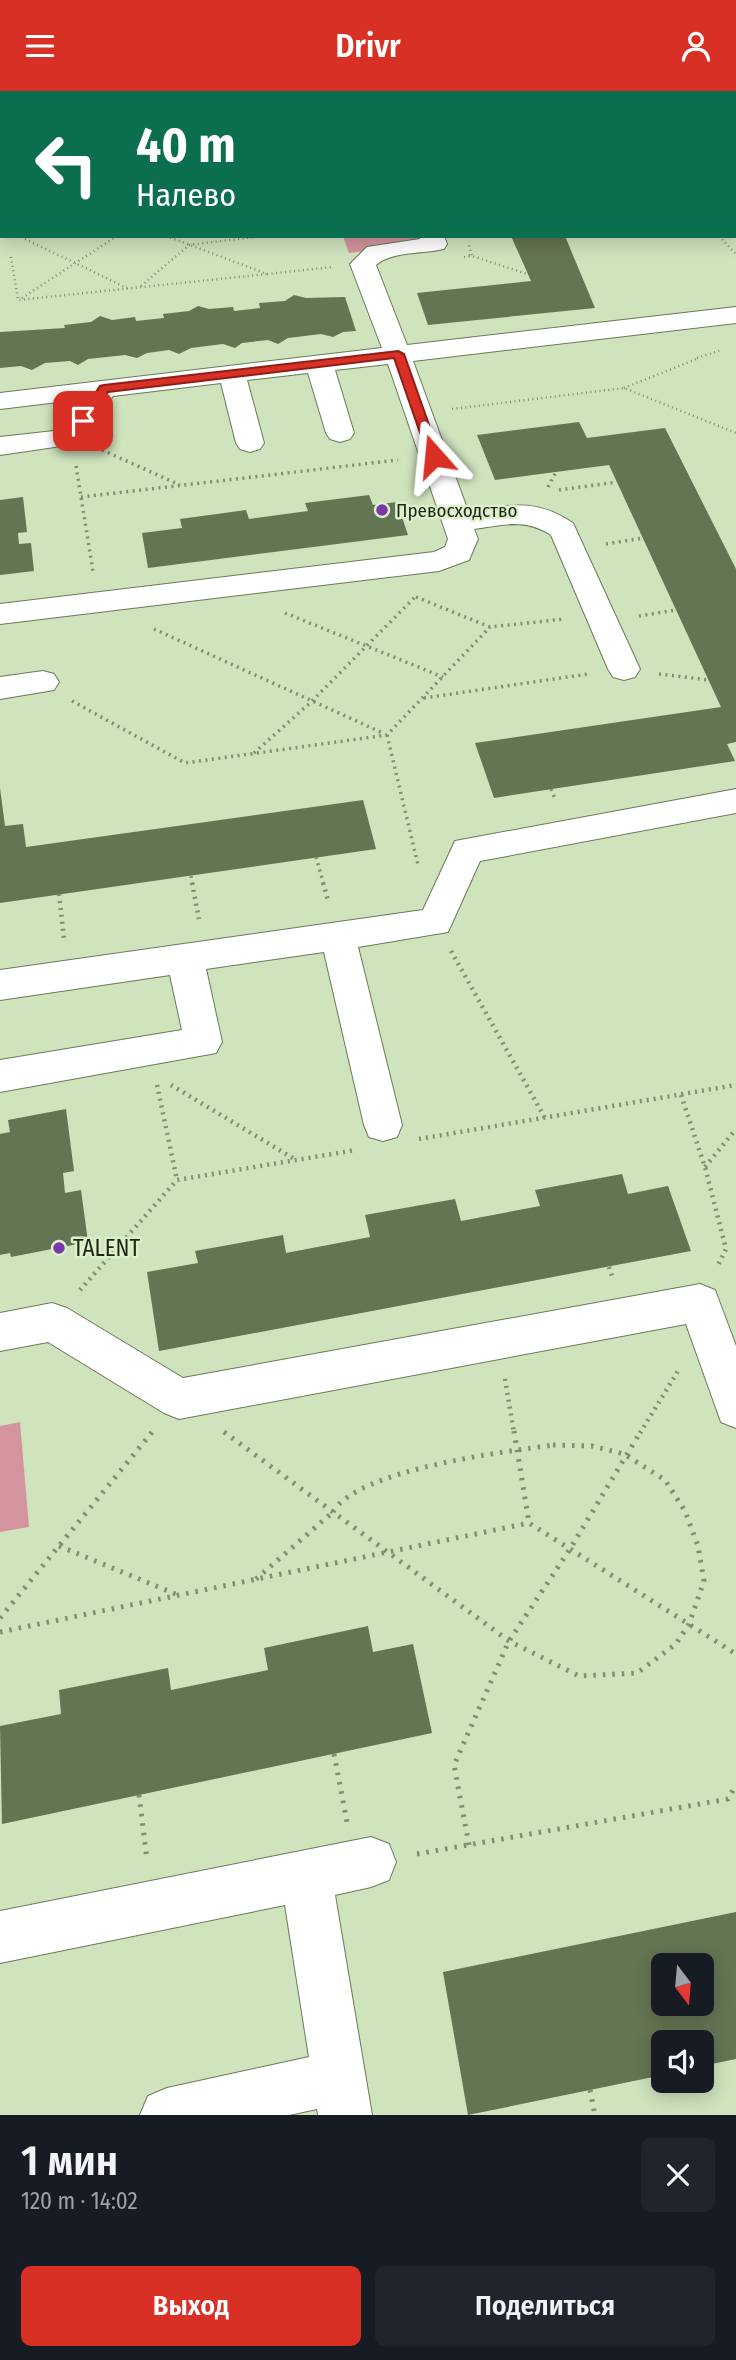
<!DOCTYPE html>
<html lang="ru">
<head>
<meta charset="utf-8">
<style>
  body { margin:0; font-family:"Fira Sans Condensed",sans-serif; background:#20242c; color:#f1f3f6; height:100vh; display:flex; flex-direction:column; font-size:26px; white-space:nowrap }
  * { box-sizing:border-box; margin:0 }
  p { font-size:23px; color:#9ea1a6 }
  .icon { flex:none; width:38px; height:38px; fill:none; stroke:currentColor; stroke-width:2; stroke-linecap:round; stroke-linejoin:round }
  .map { position:relative; height:2024px; overflow:hidden }
  .details { display:flex; flex-direction:column; background:#171b24; flex:1 }
  .details>* { flex:none }
  .top-card { position:absolute; left:0px; top:0px; width:737px; height:147px; box-shadow:0 4px 18px #0003; background:#0b6e4f; color:#fff; overflow:hidden }
  .needle { width:46px; rotate:164deg }
  .controls { position:absolute; left:651px; top:1862px; display:grid; gap:14px }
  .controls a { display:grid; place-items:center; width:63px; height:63px; border-radius:10px; background:#171b24; box-shadow:0 4px 18px #0003; font-size:35px }
  .pin { position:absolute; display:grid; place-items:center; width:60px; height:60px; color:#fff; margin:-30px; border-radius:14px; box-shadow:0 4px 10px #0006 }
  .me { position:absolute; width:77px; margin:-38px; rotate:342deg; stroke-linejoin:round; filter:drop-shadow(0 0 5px #0008) }
  .turn { display:flex; align-items:center; gap:24px; height:147px; padding:0 21px; font-size:32px }
  .turn .icon { width:91px; height:91px; stroke-width:2.5 }
  .turn b { display:block; font-size:49px; line-height:60px }
  .round { display:grid; place-items:center; flex:none; width:74px; height:74px; border-radius:10px; background:#20242c }
  .summary { display:flex; align-items:center; justify-content:space-between; height:119px; padding:0 21px }
  h1 { font-size:42px; font-weight:600; line-height:52px }
  .action { display:flex; gap:14px; margin-top:auto; padding:14px 21px }
  .action a { flex:1; height:80px; border-radius:10px; background:#d93025; color:#fff; font-size:28px; font-weight:600; line-height:80px; text-align:center }
  .action a+a { background:#20242c; color:#f1f3f6 }
  header { display:flex; justify-content:space-between; align-items:center; height:91px; padding:0 21px; background:#d93025; color:#fff; font-size:32px; font-weight:600 }
  .map>svg:first-child { display:block }
  .green { fill:#d4949d }
  .building { fill:#647553; fill-rule:evenodd }
  .lines { fill:none; stroke-linecap:round; stroke-linejoin:round }
  .minor-casing { stroke:#697a59; stroke-width:2 }
  .major-casing { stroke:#fff; stroke-width:2 }
  .path-far3 { stroke:#808e73; stroke-width:2.5; stroke-dasharray:1 3.5; stroke-linecap:butt }
  .path-far2 { stroke:#808e73; stroke-width:3.5; stroke-dasharray:2 4.5; stroke-linecap:butt }
  .path-far1 { stroke:#808e73; stroke-width:4.5; stroke-dasharray:2 5; stroke-linecap:butt }
  .path { stroke:#808e73; stroke-width:5; stroke-dasharray:2.5 7; stroke-linecap:butt }
  .minor { fill:#fff; fill-rule:evenodd }
  .major { fill:#e4bffe; fill-rule:evenodd }
  .route { fill:#d93025; stroke:#8d1f18; stroke-width:2 }
  .poi-dot { fill:#7e37a9; stroke:#dcf0ca; stroke-width:2.5 }
  .labels { text-anchor:middle; stroke-width:5; stroke-linejoin:round; paint-order:stroke }
  .far-poi-label { font-size:19px; fill:#1e2517; stroke:#dcf0ca; text-anchor:start }
  .poi-label { font-size:23px; fill:#1e2517; stroke:#dcf0ca; text-anchor:start }
</style>
</head>
<body>
<header><svg class="icon" aria-label="menu" viewBox="0 0 24 24"><path d="M4 6h16M4 12h16M4 18h16"/></svg>Drivr<svg class="icon" aria-label="person" viewBox="0 0 24 24"><circle cx="12" cy="8" r="4"/><path d="M4 21q1-7 8-7t8 7"/></svg></header>
<div class="map">
<svg width="736" height="2024" viewBox="0 0 736 2024">
  <rect width="100%" height="100%" fill="#cfe3bd"/>
  <g class="green">
    <polygon points="343,145 414,145 427,152 349,162"/>
    <polygon points="20,1331 29,1436 0,1441 0,1335"/>
  </g>
  <g class="building">
    <polygon points="511,145 565,145 595,217 428,234 417,202 531,190"/>
    <polygon points="294,204 306,207 345,206 356,240 343,241 333,246 321,243 288,247 278,253 268,249 242,252 235,257 223,253 191,257 179,263 169,259 147,262 137,267 125,264 88,268 78,274 70,270 45,272 32,279 21,275 0,277 0,241 65,237 64,234 91,231 100,225 112,229 135,226 136,230 164,227 163,223 189,220 198,215 209,218 233,216 234,220 260,217 259,212 285,210"/>
    <polygon points="579,331 587,347 665,337 736,478 736,651 727,653 735,670 494,707 475,652 721,616 609,374 495,389 477,344"/>
    <polygon points="369,404 373,414 397,411 408,444 148,477 142,442 182,437 180,428 246,419 249,428 308,420 305,412"/>
    <polygon points="23,406 27,441 18,442 19,453 31,452 34,480 0,484 0,409"/>
    <polygon points="0,697 5,735 23,733 26,756 363,709 376,758 0,812"/>
    <polygon points="66,1018 74,1080 63,1082 65,1102 81,1099 88,1151 11,1166 10,1162 0,1164 0,1043 10,1041 8,1029"/>
    <polygon points="622,1083 628,1103 668,1095 691,1160 159,1260 147,1181 198,1172 195,1160 283,1144 286,1162 370,1146 365,1124 455,1108 461,1130 540,1115 535,1099"/>
    <polygon points="368,1535 373,1561 413,1553 432,1642 2,1733 0,1635 61,1623 59,1599 168,1577 171,1599 268,1579 264,1557"/>
    <path d="M736,1821V1968L702,1975V1951H663V1984L468,2024L443,1881ZM663,1874H702V1913H663Z"/>
  </g>
  <g class="lines">
    <g class="minor-casing">
      <g id="minor">
        <polygon points="1,0 23,0 24,2 2,2"/>
        <polygon points="128,0 167,0 127,2"/>
        <rect x="0" y="92" width="2" height="14"/>
        <polygon points="0,132 2,145 7,145 0,146"/>
        <path d="M419,145H444L447,153L444,158C423,163 392,160 376,174L407,254L736,216V232L413,270L468,420C511,414 535,407 573,432L640,578L635,586L624,589L613,586L608,578L551,444C524,427 504,434 474,438L478,448L469,469L439,480L0,533V513L434,461L445,456L448,448L388,273L335,279L354,342L350,348L340,351L330,348L326,342L308,282L247,289L264,352L260,358L250,361L240,358L236,352L221,292L113,305L82,352L0,364V346L63,339L83,308L0,318V302L382,257L350,173L367,156L420,148Z"/>
        <polygon points="43,580 54,583 59,591 54,599 0,608 0,586"/>
        <polygon points="736,698 736,722 480,770 448,841 358,856 402,1034 397,1046 383,1050 369,1046 364,1034 324,861 206,878 222,951 216,962 0,1001 0,969 182,939 170,884 0,909 0,879 423,819 455,750"/>
        <polygon points="700,1193 715,1199 736,1255 736,1337 721,1331 686,1233 179,1328 164,1322 48,1251 0,1260 0,1222 52,1212 67,1217 183,1287"/>
        <polygon points="371,1746 389,1753 396,1771 389,1789 371,1796 335,1804 372,2024 318,2024 317,2018 289,2024 140,2024 148,2005 167,1997 309,1966 285,1814 0,1872 0,1820"/>
      </g>
    </g>
    <g class="major-casing">
      <g id="major">
        <polygon points="540,0 566,0 567,2 541,2"/>
        <rect x="735" y="88" width="1" height="15"/>
      </g>
    </g>
    <g class="path-far3">
      <polyline points="453,0 458,2"/>
      <polyline points="627,0 631,2"/>
      <polyline points="45,1 62,0"/>
      <polyline points="166,145 267,183 333,176"/>
      <polyline points="719,145 736,163"/>
      <polyline points="25,148 127,197"/>
      <polyline points="469,164 527,183"/>
      <polyline points="11,166 18,209 267,183"/>
      <polyline points="464,166 472,165 469,154"/>
      <polyline points="141,195 189,154 262,145"/>
      <polyline points="22,207 117,145"/>
      <polyline points="697,267 722,259"/>
      <polyline points="624,297 699,267"/>
      <polyline points="452,318 624,297 736,342"/>
    </g>
    <g class="path-far2">
      <polyline points="102,359 180,394"/>
      <polyline points="76,375 93,480"/>
      <polyline points="548,396 556,381"/>
      <polyline points="559,399 617,391"/>
      <polyline points="81,406 398,369"/>
      <polyline points="606,453 643,447"/>
      <polyline points="416,506 490,536 565,528"/>
      <polyline points="285,522 443,586"/>
      <polyline points="639,525 676,519"/>
      <polyline points="154,538 385,643"/>
      <polyline points="659,583 709,589"/>
      <polyline points="424,607 588,583"/>
      <polyline points="72,610 185,672 387,644 490,536"/>
      <polyline points="387,644 418,774"/>
      <polyline points="254,662 311,611 416,505"/>
      <polyline points="551,698 556,710"/>
      <polyline points="316,766 324,794"/>
      <polyline points="191,785 193,794"/>
    </g>
    <g class="path-far1">
      <polyline points="192,792 199,828"/>
      <polyline points="323,792 328,809"/>
      <polyline points="59,803 64,848"/>
      <polyline points="451,860 545,1027"/>
      <polyline points="157,994 177,1089"/>
      <polyline points="171,994 296,1069"/>
      <polyline points="681,1004 705,1076 726,1158 717,1176"/>
      <polyline points="419,1048 736,994"/>
      <polyline points="705,1076 736,1038"/>
      <polyline points="609,1176 613,1188"/>
      <polyline points="80,1199 177,1089 356,1059"/>
      <polyline points="505,1288 514,1342"/>
      <polyline points="640,1342 678,1280"/>
    </g>
    <g class="path">
      <polyline points="514,1340 529,1432"/>
      <polyline points="224,1341 333,1421"/>
      <path d="M553,1354L592,1355L624,1363L665,1389L685,1420L698,1455L704,1490L689,1533L676,1553L637,1582L579,1585L509,1550L333,1421C358,1378 504,1361 553,1354Z"/>
      <polyline points="59,1455 178,1504"/>
      <polyline points="256,1488 333,1421"/>
      <polyline points="0,1527 153,1340"/>
      <polyline points="0,1541 529,1432 736,1563"/>
      <polyline points="334,1663 347,1731"/>
      <polyline points="139,1704 147,1769"/>
      <polyline points="469,1754 454,1674 509,1550 570,1458 641,1340"/>
      <polyline points="417,1763 728,1708 736,1694"/>
      <polyline points="590,1999 595,2024"/>
    </g>
    <use href="#minor" class="minor"/>
    <use href="#major" class="major"/>
  </g>
  <polygon class="route" points="398,260 404,263 440,365 438,367 428,365 394,267 108,301 87,333 77,330 100,295 104,294"/>
  <g class="poi-dot">
    <circle cx="382" cy="419" r="7"/>
    <circle cx="59" cy="1157" r="7"/>
  </g>
  <g class="labels">
    <g class="far-poi-label">
      <text x="396" y="426">Превосходство</text>
    </g>
    <g class="poi-label">
      <text x="73" y="1165">TALENT</text>
    </g>
  </g>
</svg>
<div class="controls">
<a><svg class="needle" viewBox="-14 -14 28 28"><path d="M0-13l5 13h-10z" fill="#e53935"/><path d="M0 13l5-13h-10z" fill="#9ea1a6"/></svg></a>
<a><svg class="icon" aria-label="sound" viewBox="0 0 24 24"><path d="M4 9h4l5-4v14l-5-4H4zM17 9q2 3 0 6"/></svg></a>
</div>
<div class="pin" style="left:83px;top:330px;background:#d93025"><svg class="icon" aria-label="arrive" viewBox="0 0 24 24"><path d="M6 21V4h12l-3 4 3 4H6"/></svg></div>
<svg class="me" style="left:434px;top:365px" viewBox="-20 -20 40 40"><path d="M0-17L14 15 0 8-14 15z" fill="#d93025" stroke="#fff" stroke-width="4"/></svg>
<div class="top-card">
<div class="turn"><svg class="icon" aria-label="left" viewBox="0 0 24 24"><path d="M17 20v-9H6M10 6l-5 5 5 5"/></svg><div><b>40 m</b>Налево</div></div>
</div>
</div>
<section class="details">
<div class="summary"><div><h1>1 мин</h1><p>120 m · 14:02</p></div><a class="round"><svg class="icon" aria-label="close" viewBox="0 0 24 24"><path d="M6 6l12 12M18 6L6 18"/></svg></a></div>
<div class="action"><a>Выход</a><a>Поделиться</a></div>
</section>
</body>
</html>
